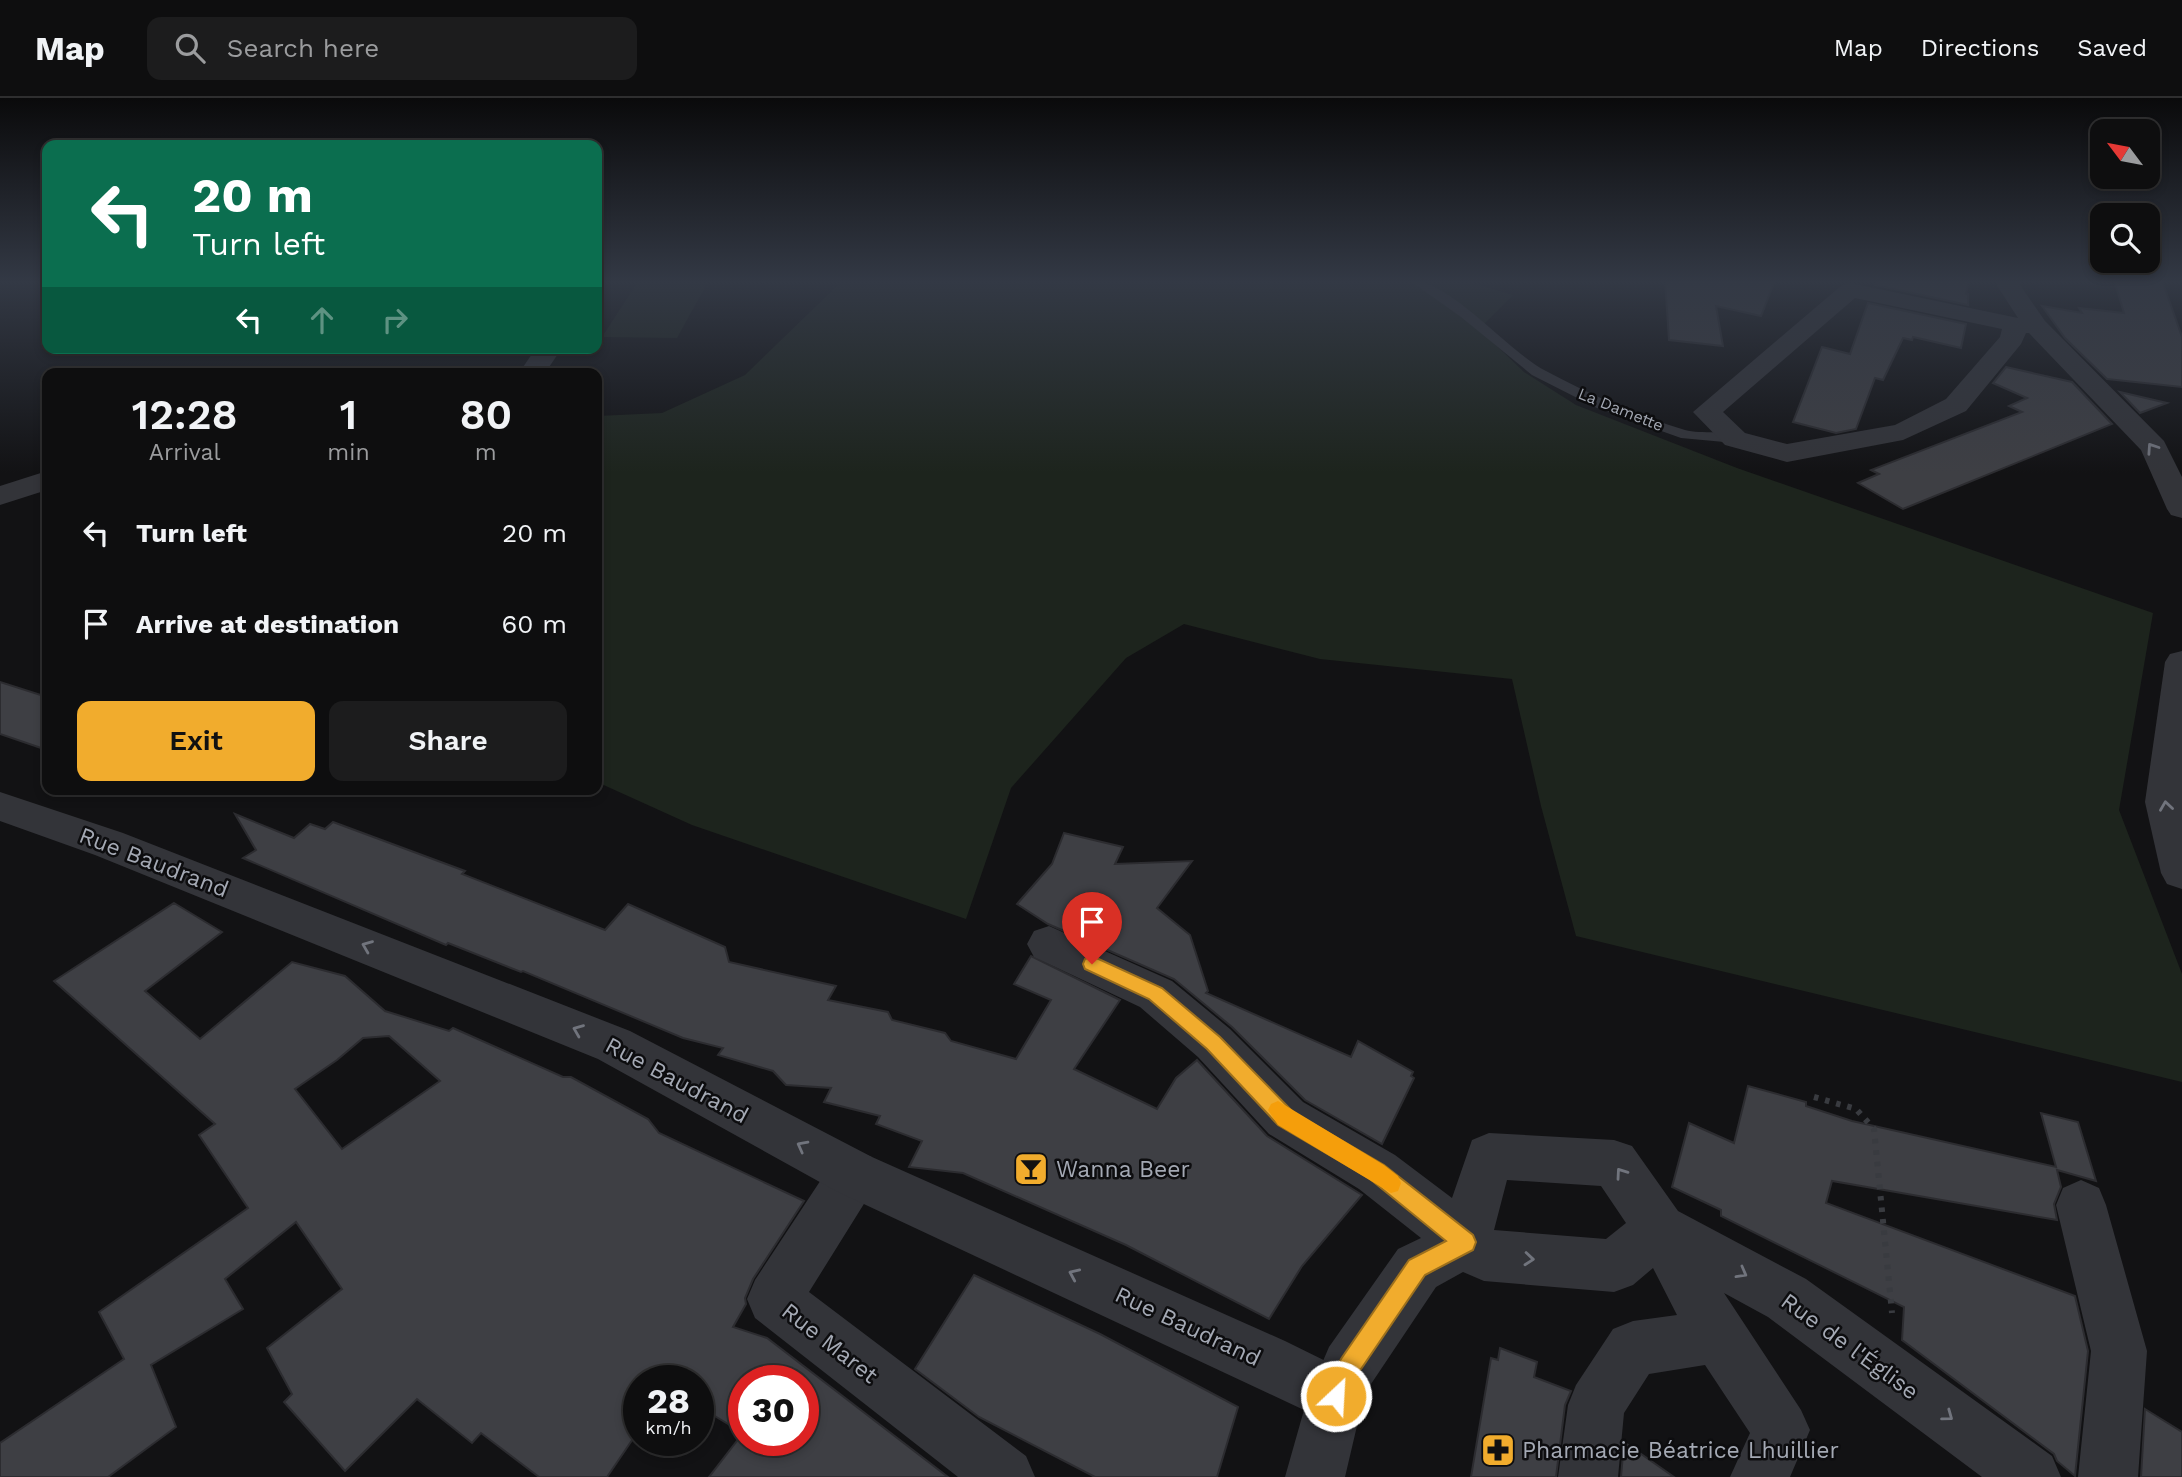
<!DOCTYPE html>
<html lang="en">
<head>
<meta charset="utf-8">
<style>
  body { margin:0; font-family:"Work Sans",sans-serif; background:#1c1c1d; color:#f1f3f6; height:100vh; display:flex; flex-direction:column; font-size:26px; white-space:nowrap }
  * { box-sizing:border-box; margin:0 }
  p { font-size:23px; color:#9b9c9e }
  .icon { flex:none; width:38px; height:38px; fill:none; stroke:currentColor; stroke-width:2; stroke-linecap:round; stroke-linejoin:round }
  .map { position:relative; flex:1; overflow:hidden }
  .sheet { position:absolute; left:42px; top:270px; width:560px; height:427px; display:flex; flex-direction:column; background:#0e0e0f; border-radius:14px; box-shadow:0 4px 10px #0003,0 0 0 2px #2e2e2f }
  .sheet>* { flex:none }
  .top-card { position:absolute; left:42px; top:42px; width:560px; height:214px; border-radius:14px; box-shadow:0 4px 10px #0003,0 0 0 2px #2e2e2f; background:#0b6e4f; color:#fff; overflow:hidden }
  .needle { width:46px; rotate:302deg }
  .fabs { position:absolute; left:2090px; top:21px; display:grid; gap:14px }
  .fabs a { display:grid; place-items:center; width:70px; height:70px; border-radius:14px; background:#0e0e0f; box-shadow:0 4px 10px #0003,0 0 0 2px #2e2e2f; font-size:35px }
  .speed { position:absolute; left:623px; top:1267px; display:flex; gap:14px; font-size:35px; font-weight:700; text-align:center }
  .speed>* { display:grid; place-content:center; width:91px; height:91px; border-radius:50%; background:#0e0e0f; box-shadow:0 4px 10px #0003,0 0 0 2px #2e2e2f; line-height:1 }
  .speed small { font-size:18px; font-weight:400 }
  .speed .limit { border:10px solid #d22; background:#fff; color:#111 }
  .pin { position:absolute; display:grid; place-items:center; width:60px; height:60px; color:#fff; margin:-72px -30px; border-radius:50% 50% 50% 0; rotate:-45deg; box-shadow:0 0 7px #0007 }
  .pin .icon { rotate:45deg }
  .me { position:absolute; width:77px; margin:-38px; rotate:25deg; stroke-linejoin:round; filter:drop-shadow(0 0 5px #0008) }
  .turn { display:flex; align-items:center; gap:24px; height:147px; padding:0 35px; font-size:32px }
  .turn .icon { width:91px; height:91px; stroke-width:2.5 }
  .turn b { display:block; font-size:49px; line-height:60px }
  .lanes { display:flex; align-items:center; height:66px; padding:0 35px; background:#0003; justify-content:center; gap:35px; direction:ltr }
  .lanes .off { opacity:.35 }
  .eta { display:flex; justify-content:space-evenly; align-items:center; height:119px; text-align:center }
  .eta b { font-size:42px; font-weight:600; line-height:49px }
  .cta { display:flex; gap:14px; margin-top:auto; padding:14px 35px }
  .cta a { flex:1; height:80px; border-radius:14px; background:#f1ac2d; color:#111; font-size:28px; font-weight:600; line-height:80px; text-align:center }
  .cta a+a { background:#1c1c1d; color:#f1f3f6 }
  ul { padding:0; list-style:none }
  li { display:flex; align-items:center; gap:21px; height:91px; padding:0 35px }
  li div { flex:1 }
  li b { display:block; font-size:26px }
  li em { font-style:normal }
  header { display:flex; align-items:center; gap:42px; box-sizing:border-box; height:98px; padding:0 35px; background:#0e0e0f; border-bottom:2px solid #2e2e2f }
  header strong { font-size:33px }
  nav { display:flex; gap:38px; margin-inline-start:auto; font-size:24px }
  .search { width:490px; height:63px; background:#1c1c1d; display:flex; align-items:center; gap:18px; box-sizing:border-box; padding:0 24px; border-radius:14px; color:#9b9c9e; font-size:26px }
  .map>svg:first-child { display:block }
  .green { fill:#1d241d }
  .building { fill:#3e3f44; stroke:#2c2c30; stroke-width:2; fill-rule:evenodd }
  .lines { fill:none; stroke-linecap:round; stroke-linejoin:round }
  .path { stroke:#393b40; stroke-width:6; stroke-dasharray:4.5 7; stroke-linecap:butt }
  .service { fill:#333439; fill-rule:evenodd }
  .minor { fill:#333439; fill-rule:evenodd }
  .tertiary { fill:#333439; fill-rule:evenodd }
  .oneway { stroke:#71747d }
  .route { fill:#f1ac2d; stroke:#9d701d; stroke-width:2 }
  .slow { fill:#f59e0b }
  .labels { text-anchor:middle; stroke-width:5; stroke-linejoin:round; paint-order:stroke }
  .far-street-label { font-size:16px; fill:#a4a9b4; stroke:#0d0d0f }
  .near-street-label { font-size:23px; fill:#a4a9b4; stroke:#0d0d0f }
  .near-poi-label { font-size:23px; fill:#a4a9b4; stroke:#0d0d0f; text-anchor:start }
</style>
</head>
<body>
<header>
<strong>Map</strong>
<div class="search"><svg class="icon" aria-label="search" viewBox="0 0 24 24"><circle cx="10" cy="10" r="6"/><path d="M15 15l6 6"/></svg>Search here</div>
<nav><a>Map</a><a>Directions</a><a>Saved</a></nav>
</header>
<div class="map">
<svg width="2182" height="1379" viewBox="0 0 2182 1379">
  <rect width="100%" height="100%" fill="#121214"/>
  <g class="green">
    <polygon points="639,182 709,182 677,240 602,239"/>
    <polygon points="843,182 1463,182 1513,197 1479,231 1524,274 1576,307 1737,370 2153,515 2119,712 2182,876 2182,984 1576,838 1541,708 1512,581 1320,561 1184,526 1126,560 1011,690 966,821 692,727 597,684 597,318 662,315 745,277"/>
  </g>
  <g class="building">
    <polygon points="1665,182 1775,182 1761,218 1716,208 1723,248 1669,242"/>
    <polygon points="1877,182 1969,182 1966,196 1968,196 1968,207 1875,187"/>
    <polygon points="2114,182 2162,182 2182,239 2182,289 2107,281 2065,240 2042,208 2082,215 2079,210 2124,215"/>
    <polygon points="1868,205 1966,226 1961,250 1913,239 1912,242 1903,240 1883,282 1875,280 1856,331 1836,335 1793,324 1822,249 1850,256"/>
    <polygon points="2006,269 2072,284 2112,326 1903,411 1858,385 1879,376 1871,372 2022,314 2009,308 2027,300 1993,285"/>
    <polygon points="2120,294 2167,305 2140,315"/>
    <polygon points="0,584 47,599 47,652 0,636"/>
    <polygon points="235,716 294,740 310,726 325,731 333,724 465,773 462,776 605,832 628,806 725,849 729,864 836,888 828,902 888,914 892,922 945,935 951,943 1016,961 1051,902 1014,886 1031,858 1120,902 1074,971 1157,1011 1176,980 1197,962 1267,1038 1362,1097 1302,1168 1269,1221 1126,1147 963,1075 909,1069 922,1043 876,1026 880,1018 824,1004 831,990 786,987 773,973 718,957 723,950 683,940 523,873 521,874 448,845 446,847 243,760 256,752"/>
    <polygon points="1064,735 1123,749 1115,766 1192,763 1157,810 1190,837 1208,893 1206,895 1351,959 1358,943 1413,974 1411,978 1414,980 1382,1046 1305,1002 1232,929 1174,881 1048,826 1017,806 1052,766"/>
    <path d="M174,805L222,834L145,893L200,941L292,864L345,878L385,913L449,933L453,930L563,979H571L648,1021L659,1035L804,1103L753,1181L745,1200L746,1206L733,1229L767,1240L948,1379H709L743,1335L698,1308V1283H639V1332L607,1379H539L481,1335L472,1345L417,1301L345,1373L284,1304L292,1296L267,1250L342,1191L296,1124L225,1181L243,1211L151,1267L176,1329L108,1379H0V1345L124,1261L99,1214L248,1110L199,1037L215,1026L54,883ZM389,938L440,983L342,1051L295,991L337,962L363,940ZM744,1283H803V1342H744Z"/>
    <polygon points="1748,988 1806,1004 1806,1008 1852,1023 2056,1069 2041,1015 2078,1024 2096,1083 2057,1072 2061,1089 2054,1106 2057,1122 1832,1083 1826,1105 2075,1198 2088,1253 2075,1378 2057,1363 2054,1356 1902,1242 1904,1209 1721,1118 1721,1112 1672,1089 1689,1025 1734,1045"/>
    <polygon points="974,1177 1100,1236 1238,1309 1217,1379 1095,1379 979,1319 915,1271"/>
    <polygon points="1500,1250 1537,1264 1534,1279 1571,1293 1565,1307 1556,1379 1471,1379 1491,1260 1498,1262"/>
    <polygon points="2145,1311 2182,1334 2182,1379 2141,1379"/>
    <polygon points="1624,1344 1674,1379 1621,1379"/>
  </g>
  <g class="lines">
    <polyline class="path" points="1814,999 1856,1011 1874,1031 1892,1215"/>
    <path class="service" d="M1409,182C1451,182 1508,254 1546,273C1591,297 1636,317 1685,332C1701,337 1729,330 1742,341L1735,345L1681,340L1597,310L1532,277L1461,219Z"/>
    <g class="minor">
      <path d="M1999,182H2024L2020,187L2045,223L2164,343L2182,379V420L2171,417L2167,411L2141,352L2029,235H2026L2021,246L1966,313L1903,342L1787,364L1725,347L1693,314L1842,187L1850,185L2018,220L1996,186ZM1855,200L2002,231L2000,239L1946,301L1895,327L1787,346L1745,335L1723,314Z"/>
      <polygon points="536,250 562,250 545,275 519,275"/>
      <polygon points="47,373 47,392 0,407 0,388"/>
      <polygon points="2182,553 2182,791 2167,786 2161,775 2145,704 2165,564 2170,556"/>
      <path d="M1049,828L1172,883L1230,931L1303,1004L1395,1057L1452,1100L1472,1042L1489,1035L1614,1042L1632,1048L1678,1113L1806,1181L2052,1358L2061,1379H1982L1768,1219L1724,1195L1801,1312L1810,1332L1790,1379H1730L1750,1335L1705,1267L1649,1276L1624,1315L1618,1379H1558L1568,1307L1576,1287L1613,1231L1633,1223L1677,1217L1653,1170L1633,1187L1614,1194L1484,1183L1463,1174L1436,1189L1369,1289L1356,1318L1336,1326L1316,1318L1308,1298L1329,1249L1398,1151L1421,1140L1359,1091L1269,1036L1198,959L1140,909L1034,859L1027,846L1034,833ZM1507,1082L1601,1088L1626,1125L1606,1141L1494,1132Z"/>
      <polygon points="854,1052 872,1059 879,1076 872,1093 809,1194 1026,1358 1035,1379 958,1379 755,1220 747,1201 755,1182 836,1059"/>
      <polygon points="2081,1082 2099,1090 2106,1107 2147,1253 2138,1379 2078,1379 2091,1253 2056,1107 2063,1090"/>
    </g>
    <polygon class="tertiary" points="0,694 123,735 630,933 872,1059 1285,1243 1356,1278 1364,1298 1345,1379 1285,1379 1304,1312 836,1093 598,961 95,757 0,723"/>
  </g>
  <defs><path id="oneway-chevron" d="M-2-3.5L2.5 0L-2 3.5" fill="none" stroke-width="1.6" stroke-linecap="round" stroke-linejoin="round" transform="scale(1.75)"/></defs>
  <g class="oneway">
    <use href="#oneway-chevron" transform="translate(2152 350) rotate(-124)"/>
    <use href="#oneway-chevron" transform="translate(2166 708) rotate(-98)"/>
    <use href="#oneway-chevron" transform="translate(367 848) rotate(-158)"/>
    <use href="#oneway-chevron" transform="translate(578 932) rotate(-158)"/>
    <use href="#oneway-chevron" transform="translate(802 1048) rotate(-152)"/>
    <use href="#oneway-chevron" transform="translate(1621 1075) rotate(-125)"/>
    <use href="#oneway-chevron" transform="translate(1529 1161) rotate(5)"/>
    <use href="#oneway-chevron" transform="translate(1742 1175) rotate(29)"/>
    <use href="#oneway-chevron" transform="translate(1074 1176) rotate(-156)"/>
    <use href="#oneway-chevron" transform="translate(1948 1318) rotate(36)"/>
  </g>
  <linearGradient id="sky" x2="0" y2="1"><stop stop-color="#0a0a0b"/><stop offset="0.49" stop-color="#333945"/><stop offset="1" stop-color="#333945" stop-opacity="0"/></linearGradient>
  <rect width="2182" height="375" fill="url(#sky)"/>
  <polygon class="route" points="1092,858 1162,890 1220,939 1293,1014 1384,1067 1473,1137 1476,1144 1473,1152 1425,1177 1357,1277 1344,1306 1336,1310 1327,1306 1324,1298 1341,1261 1409,1162 1446,1143 1370,1081 1278,1027 1207,951 1149,901 1085,871 1083,866 1085,861"/>
  <polygon class="slow" points="1278,1003 1384,1067 1398,1078 1401,1085 1398,1093 1391,1095 1278,1027 1268,1012 1271,1006"/>
  <defs>
    <g id="bar-square" transform="scale(1.75)"><rect x="-9" y="-9" width="18" height="18" rx="4" fill="#f1ac2d" stroke="#0d0d0f"/><path d="M-6-5H6L.8 .8V4.5H3.5V6h-7V4.5H-.8V.8Z" fill="#111"/></g>
    <g id="pharmacy-square" transform="scale(1.75)"><rect x="-9" y="-9" width="18" height="18" rx="4" fill="#f1ac2d" stroke="#0d0d0f"/><path d="M-2-6h4v4h4v4h-4v4h-4v-4h-4v-4h4Z" fill="#111"/></g>
  </defs>
  <g fill-rule="evenodd">
    <use href="#bar-square" x="1031" y="1071"/>
    <use href="#pharmacy-square" x="1498" y="1352"/>
  </g>
  <g class="labels">
    <g class="far-street-label">
      <text transform="translate(1621 311) rotate(22)" y="6">La Damette</text>
    </g>
    <g class="near-street-label">
      <text transform="translate(154 764) rotate(21)" y="8">Rue Baudrand</text>
      <text transform="translate(677 982) rotate(28)" y="8">Rue Baudrand</text>
      <text transform="translate(1188 1228) rotate(25)" y="8">Rue Baudrand</text>
      <text transform="translate(830 1245) rotate(38)" y="8">Rue Maret</text>
      <text transform="translate(1850 1248) rotate(36)" y="8">Rue de l'Église</text>
    </g>
    <g class="near-poi-label">
      <text x="1056" y="1079">Wanna Beer</text>
      <text x="1522" y="1360">Pharmacie Béatrice Lhuillier</text>
    </g>
  </g>
</svg>
<div class="fabs">
<a><svg class="needle" viewBox="-14 -14 28 28"><path d="M0-13l5 13h-10z" fill="#e53935"/><path d="M0 13l5-13h-10z" fill="#9b9c9e"/></svg></a>
<a><svg class="icon" aria-label="search" viewBox="0 0 24 24"><circle cx="10" cy="10" r="6"/><path d="M15 15l6 6"/></svg></a>
</div>
<div class="speed"><div>28<small>km/h</small></div><div class="limit">30</div></div>
<div class="pin" style="left:1092px;top:866px;background:#d93025"><svg class="icon" aria-label="arrive" viewBox="0 0 24 24"><path d="M6 21V4h12l-3 4 3 4H6"/></svg></div>
<svg class="me" style="left:1336px;top:1298px" viewBox="-20 -20 40 40"><circle r="17" fill="#f1ac2d" stroke="#fff" stroke-width="3"/><path d="M0-11L8 9 0 5-8 9z" fill="#fff"/></svg>
<div class="top-card">
<div class="turn"><svg class="icon" aria-label="left" viewBox="0 0 24 24"><path d="M17 20v-9H6M10 6l-5 5 5 5"/></svg><div><b>20 m</b>Turn left</div></div>
<div class="lanes"><svg class="icon" aria-label="left" viewBox="0 0 24 24"><path d="M17 20v-9H6M10 6l-5 5 5 5"/></svg><svg class="icon off" aria-label="ahead" viewBox="0 0 24 24"><path d="M12 20V5M6 11l6-6 6 6"/></svg><svg class="icon off" aria-label="right" viewBox="0 0 24 24"><path d="M7 20v-9h11M14 6l5 5-5 5"/></svg></div>
</div>
<section class="sheet">
<div class="eta">
<div><b>12:28</b><p>Arrival</p></div>
<div><b>1</b><p>min</p></div>
<div><b>80</b><p>m</p></div>
</div>
<ul>
<li><svg class="icon" aria-label="left" viewBox="0 0 24 24"><path d="M17 20v-9H6M10 6l-5 5 5 5"/></svg><div><b>Turn left</b></div><em>20 m</em></li>
<li><svg class="icon" aria-label="arrive" viewBox="0 0 24 24"><path d="M6 21V4h12l-3 4 3 4H6"/></svg><div><b>Arrive at destination</b></div><em>60 m</em></li>
</ul>
<div class="cta"><a>Exit</a><a>Share</a></div>
</section>
</div>
</body>
</html>
